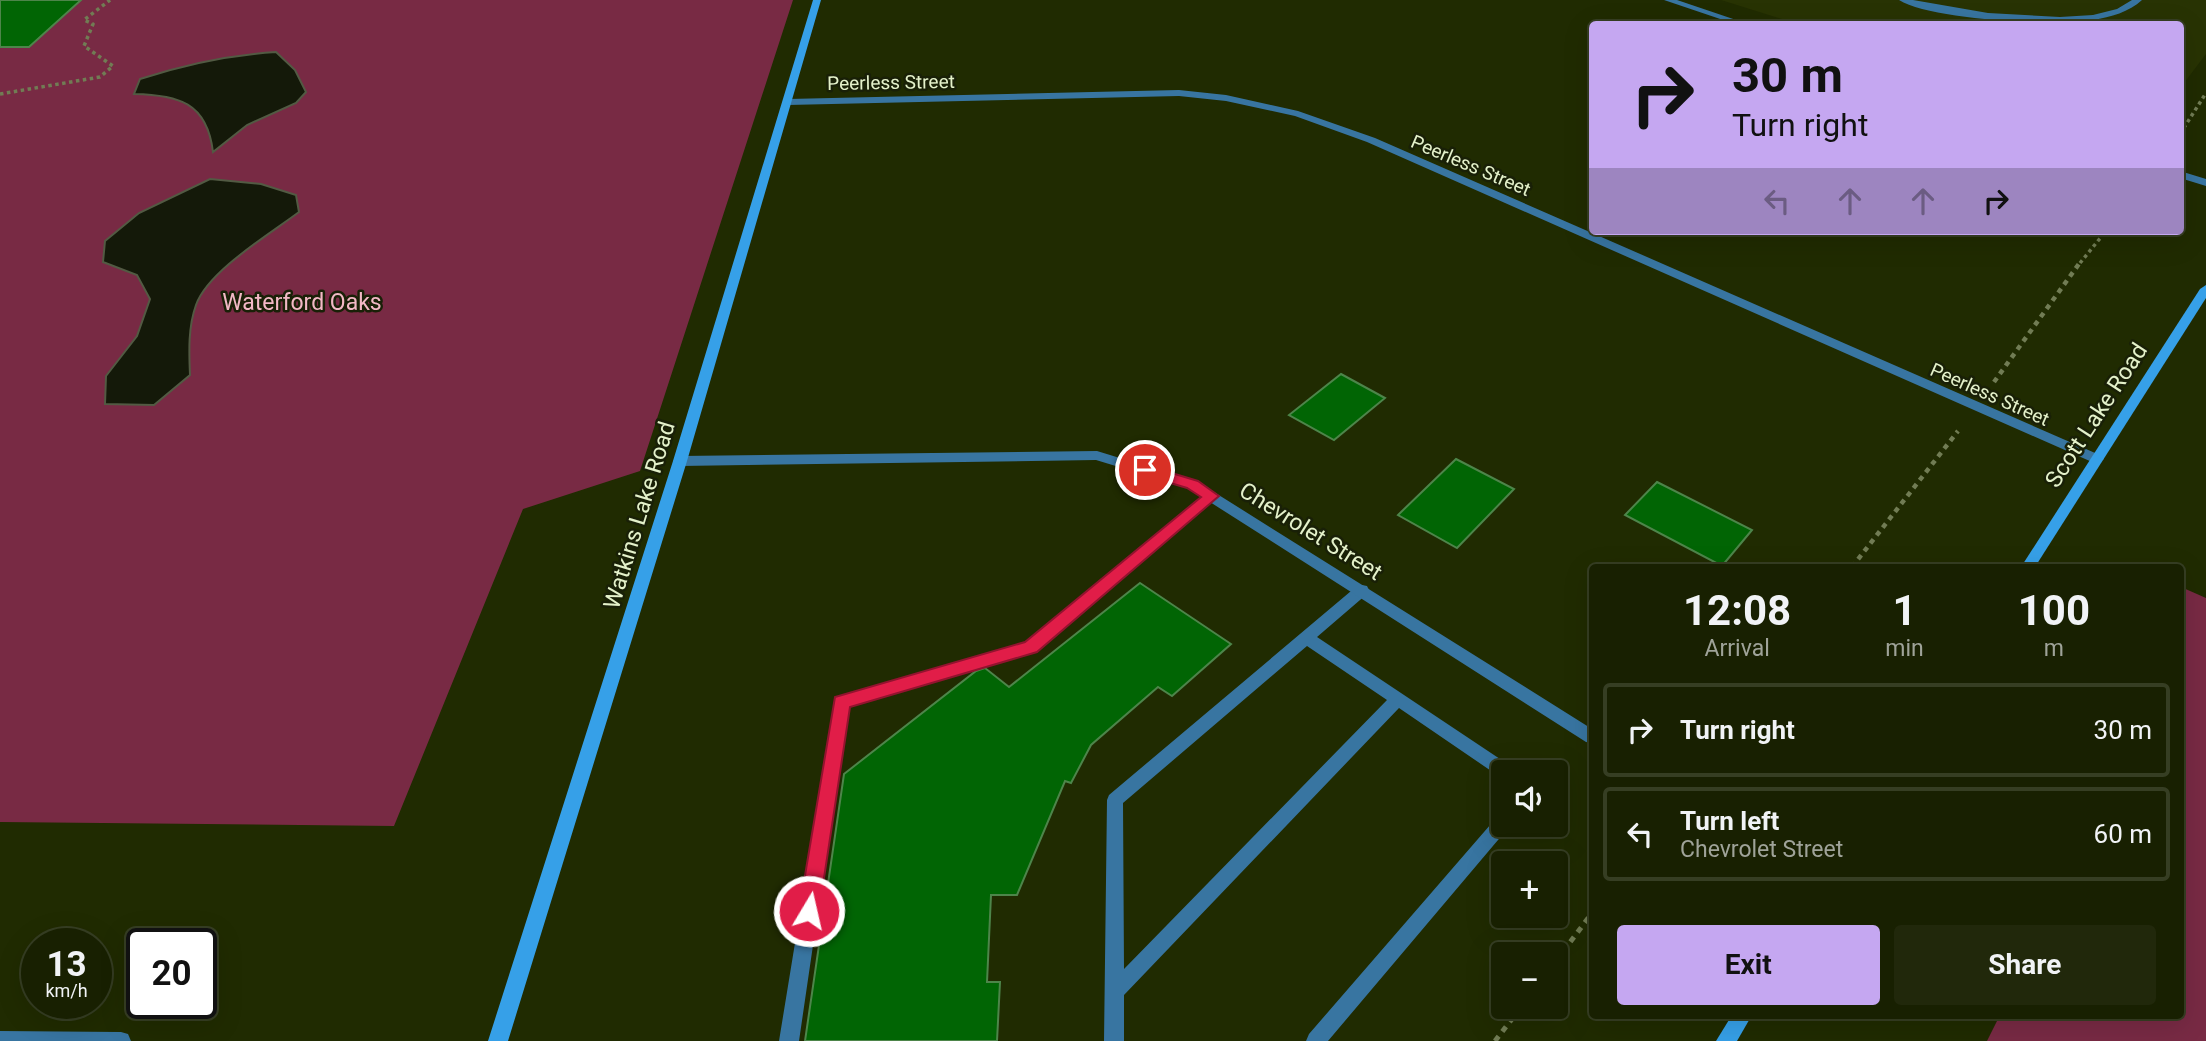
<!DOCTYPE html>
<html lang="en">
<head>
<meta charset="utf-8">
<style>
  body { margin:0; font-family:Roboto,sans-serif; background:#21280b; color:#f1f3f6; height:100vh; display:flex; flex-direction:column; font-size:26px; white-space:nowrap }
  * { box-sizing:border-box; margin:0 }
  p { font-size:23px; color:#9fa399 }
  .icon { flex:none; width:38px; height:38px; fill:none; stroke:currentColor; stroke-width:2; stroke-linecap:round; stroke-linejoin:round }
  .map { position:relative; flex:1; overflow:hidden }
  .details { position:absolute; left:1589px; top:564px; width:595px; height:455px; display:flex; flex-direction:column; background:#182001; border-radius:7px; box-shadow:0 7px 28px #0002,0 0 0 2px #363e23 }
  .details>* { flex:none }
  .top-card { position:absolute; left:1589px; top:21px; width:595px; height:214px; border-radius:7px; box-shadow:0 7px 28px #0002,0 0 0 2px #363e23; background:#c5a7f1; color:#111; overflow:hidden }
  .fabs { position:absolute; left:1491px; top:760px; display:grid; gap:14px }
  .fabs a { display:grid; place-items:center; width:77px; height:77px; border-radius:7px; background:#182001; box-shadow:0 7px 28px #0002,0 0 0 2px #363e23; font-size:35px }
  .speed { position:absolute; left:21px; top:928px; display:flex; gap:14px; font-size:35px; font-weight:700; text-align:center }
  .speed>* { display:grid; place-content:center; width:91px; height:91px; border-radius:50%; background:#182001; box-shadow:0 7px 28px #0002,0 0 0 2px #363e23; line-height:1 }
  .speed small { font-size:18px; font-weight:400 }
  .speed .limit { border:4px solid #111; border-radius:10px; background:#fff; color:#111 }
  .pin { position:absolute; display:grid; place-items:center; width:60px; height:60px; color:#fff; margin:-30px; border:4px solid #fff; border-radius:50%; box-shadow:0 2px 7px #0007 }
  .me { position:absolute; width:77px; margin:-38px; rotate:9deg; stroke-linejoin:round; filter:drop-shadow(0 0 5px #0008) }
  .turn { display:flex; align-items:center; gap:24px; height:147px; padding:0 28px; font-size:32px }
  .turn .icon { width:91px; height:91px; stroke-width:2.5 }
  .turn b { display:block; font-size:49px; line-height:60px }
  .lanes { display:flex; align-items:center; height:66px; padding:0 28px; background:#0003; justify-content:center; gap:35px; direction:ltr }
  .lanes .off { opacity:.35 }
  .eta { display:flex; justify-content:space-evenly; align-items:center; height:119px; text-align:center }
  .eta b { font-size:42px; font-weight:700; line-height:49px }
  .action { display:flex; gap:14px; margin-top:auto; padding:14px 28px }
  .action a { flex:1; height:80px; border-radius:7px; background:#c5a7f1; color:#111; font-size:28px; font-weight:700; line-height:80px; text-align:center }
  .action a+a { background:#21280b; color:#f1f3f6 }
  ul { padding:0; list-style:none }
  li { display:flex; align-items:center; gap:21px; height:94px; margin:0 14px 10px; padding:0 14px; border:4px solid #363e23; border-radius:7px }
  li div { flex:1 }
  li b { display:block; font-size:26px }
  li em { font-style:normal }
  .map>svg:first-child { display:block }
  .built { fill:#283303 }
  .green { fill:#782a44 }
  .water { fill:#141909; stroke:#525a43; stroke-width:2 }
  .building { fill:#016504; stroke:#4d854a; stroke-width:2 }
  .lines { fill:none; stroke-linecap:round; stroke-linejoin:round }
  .path-far2 { stroke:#717c54; stroke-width:3.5; stroke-dasharray:3.5 3.5; stroke-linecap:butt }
  .path-far1 { stroke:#717c54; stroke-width:4.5; stroke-dasharray:5 5; stroke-linecap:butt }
  .path { stroke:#717c54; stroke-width:5; stroke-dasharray:6 6; stroke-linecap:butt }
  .lane { fill:#3875a1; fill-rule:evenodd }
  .street { fill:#3875a1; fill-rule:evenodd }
  .secondary { fill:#36a0e8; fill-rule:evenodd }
  .route { fill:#e11d48; stroke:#92132f; stroke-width:2 }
  .labels { text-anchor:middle; stroke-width:5; stroke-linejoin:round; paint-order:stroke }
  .far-street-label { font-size:19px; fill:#e4f1ca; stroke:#192007 }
  .park-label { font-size:23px; fill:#f3b8c6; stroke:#192007 }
  .street-label { font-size:23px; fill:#e4f1ca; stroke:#192007 }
</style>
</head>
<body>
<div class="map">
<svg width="2206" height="1041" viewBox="0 0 2206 1041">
  <rect width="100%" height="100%" fill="#202b01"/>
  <polygon class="built" points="1721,0 2206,0 2206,54 2181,87 2180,24 1798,24"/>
  <g class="green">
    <polygon points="0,0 793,0 640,471 523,509 394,826 0,822"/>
    <polygon points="2181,587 2206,598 2206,1041 1987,1041 2000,1015 2180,1015"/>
  </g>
  <g class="water">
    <path d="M276,52L295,70L306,92L296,103L247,125L213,152C207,102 178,95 134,94L140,79C186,64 229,55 276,52Z"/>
    <path d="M210,179L261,184L296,195L299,212C270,234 208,271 196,305C188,327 189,352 190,375L154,405L105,404L106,376L137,336L150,299L137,275L103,262L105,241L139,213Z"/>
  </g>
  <g class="building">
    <polygon points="0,0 81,0 29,47 0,47"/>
    <polygon points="1341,374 1385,398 1334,440 1289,415"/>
    <polygon points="1456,459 1514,489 1457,548 1398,515"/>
    <polygon points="1657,482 1752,530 1722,566 1625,515"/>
    <polygon points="1140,583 1231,644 1172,696 1158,687 1091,745 1071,783 1065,781 1017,895 991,895 987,982 1000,982 997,1041 805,1041 844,774 976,671 985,668 1009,687"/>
  </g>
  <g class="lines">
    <g class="path-far2">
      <polyline points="0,94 100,77 113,66 84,46 93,24 84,20 110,0"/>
      <polyline points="2180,134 2206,93"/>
      <polyline points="2080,263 2106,231"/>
    </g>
    <g class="path-far1">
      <polyline points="1994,382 2081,261"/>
      <polyline points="1852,567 1958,431"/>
    </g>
    <g class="path">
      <polyline points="1556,961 1592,913"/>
      <polyline points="1495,1041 1522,1006"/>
    </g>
    <g class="lane">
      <path d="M1899,0H1913L1988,13L2060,17L2093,15L2117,9L2132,0H2142C2129,12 2111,17 2093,20C2053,26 1931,20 1899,0Z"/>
      <polygon points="1211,491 1218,496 1216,499 1035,651 848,706 799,1041 779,1041 835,698 1025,643 1206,493"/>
      <path d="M1362,585L1367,586L1369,590L1367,594L1317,637L1512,767L1514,772H1503V778L1500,777L1399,708L1124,995V1041H1104L1107,800L1109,795L1357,586ZM1307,646L1387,700L1124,969L1123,803Z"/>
      <polygon points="1503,815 1503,824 1510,824 1509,827 1328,1041 1306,1041 1309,1034 1497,817"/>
      <polygon points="0,1031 121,1032 128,1034 131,1041 0,1041"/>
    </g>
    <g class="street">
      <polygon points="1664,0 1677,0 1748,24 1735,24"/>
      <polygon points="1179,90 1226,95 1298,111 1375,138 2102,456 2104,459 2097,464 2092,462 1367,142 1295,116 1226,101 1179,96 788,105 783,102 788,99"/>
      <polygon points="2180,171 2206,179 2206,186 2180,178"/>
      <polygon points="1097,451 1198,482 1592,729 1592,743 1586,742 1188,488 1096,460 680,466 673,461 680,456"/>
    </g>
    <g class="secondary">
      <polygon points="813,0 821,0 687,461 508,1041 488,1041 673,461"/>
      <polygon points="2206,285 2206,298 2035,567 2021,567 2200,289"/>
      <polygon points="1732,1015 1752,1015 1737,1041 1716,1041"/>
    </g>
  </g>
  <polygon class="route" points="1145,465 1198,481 1219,496 1037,652 850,707 819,911 816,917 809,920 802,917 799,911 835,697 1025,642 1201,497 1187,488 1140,474 1137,470"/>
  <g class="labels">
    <g class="far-street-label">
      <text transform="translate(891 82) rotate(-1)" y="7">Peerless Street</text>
      <text transform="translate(1471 165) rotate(23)" y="7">Peerless Street</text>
      <text transform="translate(1990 394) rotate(24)" y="7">Peerless Street</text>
    </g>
    <g class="park-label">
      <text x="302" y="310">Waterford Oaks</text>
    </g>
    <g class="street-label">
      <text transform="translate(2096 415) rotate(-57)" y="8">Scott Lake Road</text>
      <text transform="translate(639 515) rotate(-73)" y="8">Watkins Lake Road</text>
      <text transform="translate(1311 531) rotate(32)" y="8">Chevrolet Street</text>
    </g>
  </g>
</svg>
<div class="fabs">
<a><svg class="icon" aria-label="sound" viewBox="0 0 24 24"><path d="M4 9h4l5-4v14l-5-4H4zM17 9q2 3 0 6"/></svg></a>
<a>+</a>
<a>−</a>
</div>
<div class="speed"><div>13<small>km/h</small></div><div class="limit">20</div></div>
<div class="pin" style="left:1145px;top:470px;background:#d93025"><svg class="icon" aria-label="arrive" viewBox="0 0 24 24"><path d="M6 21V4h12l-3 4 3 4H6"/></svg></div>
<svg class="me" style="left:809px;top:911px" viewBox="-20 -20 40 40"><circle r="17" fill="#e11d48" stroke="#fff" stroke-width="3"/><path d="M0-11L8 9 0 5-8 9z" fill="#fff"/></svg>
<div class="top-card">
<div class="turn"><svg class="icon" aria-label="right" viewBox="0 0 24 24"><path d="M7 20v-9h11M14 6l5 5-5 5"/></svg><div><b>30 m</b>Turn right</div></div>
<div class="lanes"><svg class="icon off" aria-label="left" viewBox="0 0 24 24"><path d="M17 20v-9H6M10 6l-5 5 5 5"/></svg><svg class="icon off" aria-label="ahead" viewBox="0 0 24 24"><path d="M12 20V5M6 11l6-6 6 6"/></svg><svg class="icon off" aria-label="ahead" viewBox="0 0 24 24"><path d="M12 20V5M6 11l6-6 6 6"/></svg><svg class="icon" aria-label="right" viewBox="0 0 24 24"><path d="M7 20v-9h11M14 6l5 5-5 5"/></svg></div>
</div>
<section class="details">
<div class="eta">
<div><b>12:08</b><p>Arrival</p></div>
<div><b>1</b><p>min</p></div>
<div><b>100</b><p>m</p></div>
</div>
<ul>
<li><svg class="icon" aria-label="right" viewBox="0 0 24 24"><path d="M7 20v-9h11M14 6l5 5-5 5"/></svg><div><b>Turn right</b></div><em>30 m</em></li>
<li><svg class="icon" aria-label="left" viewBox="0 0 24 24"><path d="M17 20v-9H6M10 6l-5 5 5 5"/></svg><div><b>Turn left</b><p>Chevrolet Street</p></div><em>60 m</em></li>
</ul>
<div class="action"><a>Exit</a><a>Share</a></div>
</section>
</div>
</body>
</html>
